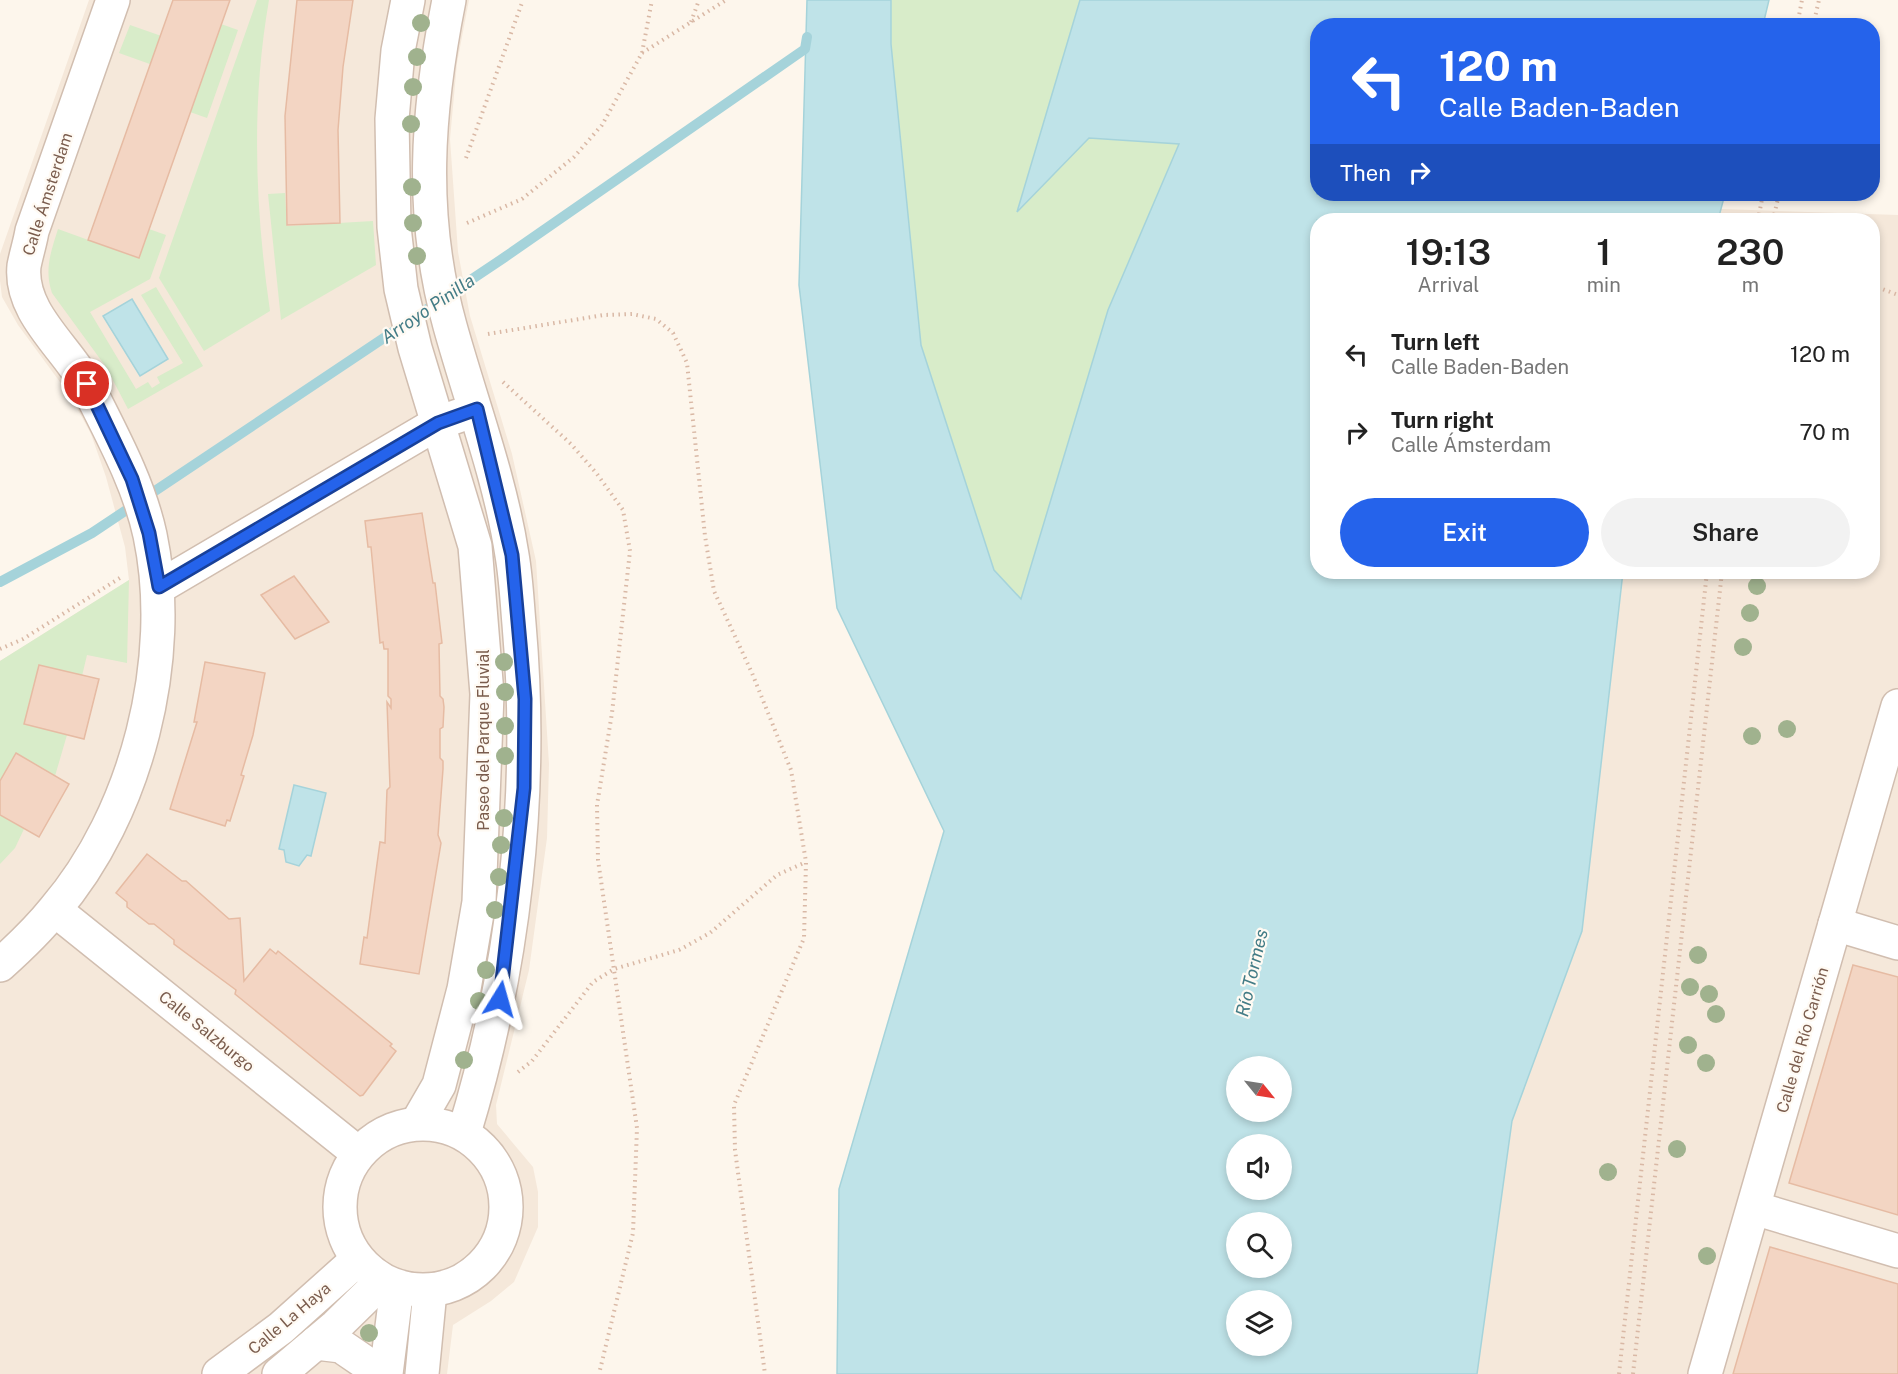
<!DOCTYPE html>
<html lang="en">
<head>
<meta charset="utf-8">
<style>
  body { margin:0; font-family:"Public Sans",sans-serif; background:#f2f2f2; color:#222; height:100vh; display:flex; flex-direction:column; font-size:22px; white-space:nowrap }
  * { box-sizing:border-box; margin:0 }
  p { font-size:20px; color:#767676 }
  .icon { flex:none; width:33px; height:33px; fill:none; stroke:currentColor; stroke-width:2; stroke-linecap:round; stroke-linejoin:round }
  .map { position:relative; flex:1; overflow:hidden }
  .side { position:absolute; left:1310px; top:213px; width:570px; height:366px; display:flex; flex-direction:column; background:#fff; border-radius:24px; box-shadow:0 3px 9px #0003 }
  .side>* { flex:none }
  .banner { position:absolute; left:1310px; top:18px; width:570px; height:183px; border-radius:24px; box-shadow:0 3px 9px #0003; background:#2563eb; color:#fff; overflow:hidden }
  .needle { width:39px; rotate:120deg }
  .fabs { position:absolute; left:1226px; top:1056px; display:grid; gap:12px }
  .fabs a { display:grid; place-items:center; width:66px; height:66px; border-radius:50%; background:#fff; box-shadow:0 3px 9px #0003; font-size:30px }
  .pin { position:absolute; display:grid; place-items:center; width:51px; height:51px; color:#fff; margin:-26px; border:3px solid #fff; border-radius:50%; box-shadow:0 2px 6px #0007 }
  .me { position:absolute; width:66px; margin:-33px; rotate:8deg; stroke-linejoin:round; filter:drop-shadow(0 0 4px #0008) }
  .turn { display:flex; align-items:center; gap:21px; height:126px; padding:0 30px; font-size:27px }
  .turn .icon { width:78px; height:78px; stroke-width:2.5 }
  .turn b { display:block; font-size:42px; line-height:51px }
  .then { display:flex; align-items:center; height:57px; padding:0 30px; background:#0003; gap:12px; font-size:22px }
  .eta { display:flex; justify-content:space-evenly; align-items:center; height:102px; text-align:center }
  .eta b { font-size:36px; font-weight:600; line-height:42px }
  .primary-button { display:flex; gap:12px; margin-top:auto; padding:12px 30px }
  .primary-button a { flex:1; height:69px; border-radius:36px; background:#2563eb; color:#fff; font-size:24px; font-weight:600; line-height:69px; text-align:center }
  .primary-button a+a { background:#f2f2f2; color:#222 }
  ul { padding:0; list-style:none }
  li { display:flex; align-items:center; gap:18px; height:78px; padding:0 30px }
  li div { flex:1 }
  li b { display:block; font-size:22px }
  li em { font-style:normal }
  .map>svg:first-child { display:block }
  .residential { fill:#f5e8da }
  .green { fill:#d8ecc9 }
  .water { fill:#bfe3e8; stroke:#a5d3da; stroke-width:1.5; fill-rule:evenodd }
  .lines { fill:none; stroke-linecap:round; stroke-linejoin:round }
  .stream { stroke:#a5d3da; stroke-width:10 }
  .building { fill:#f3d5c3; stroke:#e6bba3; stroke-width:1.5 }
  .minor-casing { stroke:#d1beb0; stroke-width:36 }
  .path { stroke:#d9b8a5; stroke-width:4; stroke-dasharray:1.5 4.5; stroke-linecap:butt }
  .minor { stroke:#fff; stroke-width:33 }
  .tree { fill:#a0b28e }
  .route-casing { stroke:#184099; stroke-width:15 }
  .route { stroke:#2563eb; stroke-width:10 }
  .labels { text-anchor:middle; stroke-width:4.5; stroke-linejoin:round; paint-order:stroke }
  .street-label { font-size:16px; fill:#7a5c4d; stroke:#fffaf3 }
  .water-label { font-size:18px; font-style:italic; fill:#437c86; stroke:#fffaf3 }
</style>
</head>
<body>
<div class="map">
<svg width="1898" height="1374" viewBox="0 0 1898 1374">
  <rect width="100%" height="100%" fill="#fdf6ec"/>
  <g class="residential">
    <polygon points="89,0 469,0 457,63 450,139 458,252 470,316 512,454 536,561 549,764 547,838 529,970 496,1105 497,1124 533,1167 538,1192 538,1227 514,1282 491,1301 453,1325 447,1374 0,1374 0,661 129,580 125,547 106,477 91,434 71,397 18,325 2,297 0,281 0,254"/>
    <polygon points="1721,209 1898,215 1898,1374 1477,1374 1512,1121 1582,931 1623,572 1872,572 1872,220 1718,220"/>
  </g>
  <g class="green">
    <path d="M257,0H269C251,103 255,208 270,311L204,351L159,278Z"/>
    <polygon points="891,0 1080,0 1018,210 1089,138 1179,144 1108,310 1021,599 994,570 921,345 891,44"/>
    <polygon points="221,24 238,30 207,118 190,112 200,82 119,53 130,25 210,53"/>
    <polygon points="285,193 287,226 373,221 376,265 281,320 268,194"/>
    <path d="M58,229L138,258L149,229L166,235L150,279L90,312L136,389L148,382L152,388L160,383L157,377L183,363L141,295L156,287L203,366L128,409L106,367L52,293C44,270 51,251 58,229Z"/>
    <polygon points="129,580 127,663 87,655 82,676 39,665 24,724 67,735 55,776 0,781 0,661"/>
    <polygon points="0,815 24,829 15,848 0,864"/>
  </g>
  <g class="water">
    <path d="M807,0H891V44L921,345L994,570L1021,599L1108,310L1179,144L1089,138L1017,212L1080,0H1769L1763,25L1317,26V194H1725L1718,220H1317V572H1623L1582,931L1512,1121L1477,1374H837L839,1189L944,831L837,608L799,285ZM1236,1066H1281V1112H1236ZM1236,1144H1281V1190H1236ZM1236,1222H1281V1268H1236ZM1236,1300H1281V1346H1236Z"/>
    <polygon points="132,299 168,359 140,376 103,316"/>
    <polygon points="294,785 326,793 311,856 307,855 299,866 286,862 284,850 279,849"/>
  </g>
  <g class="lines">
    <polyline class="stream" points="0,582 92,533 505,257 805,49 807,37"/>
  </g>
  <g class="building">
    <polygon points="173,0 230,0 139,258 88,240"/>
    <polygon points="297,0 353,0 343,67 338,130 340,223 287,225 285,116"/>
    <polygon points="422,513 433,583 435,583 442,643 439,644 440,696 443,699 444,707 443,727 440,729 440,758 443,761 443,769 438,835 441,843 419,974 360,964 364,937 367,938 380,842 385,843 387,790 390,787 387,702 391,708 391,699 388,696 388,649 384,649 383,642 380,643 371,547 368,547 365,521"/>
    <polygon points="294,576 329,622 295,639 261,595"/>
    <polygon points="205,662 265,673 253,735 241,775 244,776 230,821 227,820 225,826 170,809 197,722 194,722"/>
    <polygon points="39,665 99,679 84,739 24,724"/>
    <polygon points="16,753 69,784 39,837 0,815 0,781"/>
    <polygon points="147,854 182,881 186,881 229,919 240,918 244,981 270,949 276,954 278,951 392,1044 390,1046 396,1051 363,1095 360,1096 235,994 236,990 174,944 174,940 154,924 149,924 127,907 127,902 116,893"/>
    <polygon points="1853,965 1898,977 1898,1215 1789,1183"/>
    <polygon points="1770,1247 1898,1284 1898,1374 1733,1374"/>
  </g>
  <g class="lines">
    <g class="minor-casing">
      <g id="minor">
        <polyline points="408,0 398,51 392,119 394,227 401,289 415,348 475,546 487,694 479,902 464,989 439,1085 417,1123"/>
        <path d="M449,0C427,111 419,215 450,326C471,402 500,477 512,555C516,578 517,601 519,624C534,795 514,969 464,1133"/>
        <polyline points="159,587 438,423 458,416"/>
        <polyline points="55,910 358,1153"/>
        <polyline points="1835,924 1898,943"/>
        <path d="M0,965C19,948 38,930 54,910C137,814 176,658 150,535C139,484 112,435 89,389C70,350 19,314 24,266C26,255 30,243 32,231L113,0"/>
        <circle cx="423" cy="1207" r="83"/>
        <polyline points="1754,1208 1898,1251"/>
        <polyline points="316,1343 341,1346 382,1374"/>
        <polyline points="219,1374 281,1328 357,1260"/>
        <polyline points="279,1374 336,1326 382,1281"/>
        <polyline points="386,1374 397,1287"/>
        <polyline points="422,1374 430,1291"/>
        <polyline points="1705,1374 1898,706"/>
      </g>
    </g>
    <g class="path">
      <polyline points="691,22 699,0"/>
      <polyline points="1797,26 1802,0"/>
      <polyline points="1813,26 1819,0"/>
      <polyline points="642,53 726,0"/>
      <polyline points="466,158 523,0"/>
      <polyline points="1758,220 1763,194"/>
      <polyline points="1773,220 1779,194"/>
      <polyline points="467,223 522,199 574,157 602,125 642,53 652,0"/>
      <polyline points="1872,285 1898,295"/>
      <polyline points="488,334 604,315 632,314 656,319 673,333 687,363 705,536 714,591 752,673 791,770 806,862 804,938 734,1105 735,1150 765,1374"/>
      <polyline points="503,382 571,444 597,474 623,510 630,551 612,713 597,805 598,860 637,1128 633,1233 599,1374"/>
      <polyline points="0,649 23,639 123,576"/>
      <polyline points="518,1072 532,1061 593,982 614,969 679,950 710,933 777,875 806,862"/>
      <polyline points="1619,1374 1707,572"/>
      <polyline points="1633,1374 1722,572"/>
    </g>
    <use href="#minor" class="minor"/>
  </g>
  <g class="tree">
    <circle cx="421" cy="23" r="9"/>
    <circle cx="417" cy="57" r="9"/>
    <circle cx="413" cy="87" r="9"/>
    <circle cx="411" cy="124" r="9"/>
    <circle cx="412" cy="187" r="9"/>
    <circle cx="413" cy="223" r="9"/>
    <circle cx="417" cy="256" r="9"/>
    <circle cx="1757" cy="586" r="9"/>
    <circle cx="1750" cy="613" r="9"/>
    <circle cx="1743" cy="647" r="9"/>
    <circle cx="504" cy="662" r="9"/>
    <circle cx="505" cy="692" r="9"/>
    <circle cx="505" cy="726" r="9"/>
    <circle cx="1787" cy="729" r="9"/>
    <circle cx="1752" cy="736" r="9"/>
    <circle cx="505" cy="756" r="9"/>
    <circle cx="504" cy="818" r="9"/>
    <circle cx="501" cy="845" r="9"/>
    <circle cx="499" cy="877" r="9"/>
    <circle cx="495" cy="910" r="9"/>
    <circle cx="1698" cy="955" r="9"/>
    <circle cx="486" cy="970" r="9"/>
    <circle cx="1690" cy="987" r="9"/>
    <circle cx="1709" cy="994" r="9"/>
    <circle cx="479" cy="1001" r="9"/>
    <circle cx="1716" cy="1014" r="9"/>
    <circle cx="1688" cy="1045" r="9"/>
    <circle cx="464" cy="1060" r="9"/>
    <circle cx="1706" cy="1063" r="9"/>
    <circle cx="1677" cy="1149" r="9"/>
    <circle cx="1608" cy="1172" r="9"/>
    <circle cx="1707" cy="1256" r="9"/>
    <circle cx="369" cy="1333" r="9"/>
  </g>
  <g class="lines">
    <g class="route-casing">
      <polyline id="route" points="87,384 132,479 149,533 159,587 438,423 477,409 512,555 525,699 524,788 500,999"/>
    </g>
    <use href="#route" class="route"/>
  </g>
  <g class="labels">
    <g class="street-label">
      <text transform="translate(47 194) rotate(-72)" y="6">Calle Ámsterdam</text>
      <text transform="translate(483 740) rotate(-90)" y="6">Paseo del Parque Fluvial</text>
      <text transform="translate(207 1031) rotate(39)" y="6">Calle Salzburgo</text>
      <text transform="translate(1802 1040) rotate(-74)" y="6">Calle del Río Carrión</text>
      <text transform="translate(289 1318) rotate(-40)" y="6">Calle La Haya</text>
    </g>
    <g class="water-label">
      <text transform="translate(428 309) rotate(-34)" y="6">Arroyo Pinilla</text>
      <text transform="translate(1252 973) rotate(-77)" y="6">Río Tormes</text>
    </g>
  </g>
</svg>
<div class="fabs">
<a><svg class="needle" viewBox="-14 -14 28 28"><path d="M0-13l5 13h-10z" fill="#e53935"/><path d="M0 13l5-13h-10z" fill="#767676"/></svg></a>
<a><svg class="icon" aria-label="sound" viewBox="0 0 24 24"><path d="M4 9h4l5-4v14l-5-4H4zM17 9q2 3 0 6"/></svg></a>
<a><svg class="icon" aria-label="search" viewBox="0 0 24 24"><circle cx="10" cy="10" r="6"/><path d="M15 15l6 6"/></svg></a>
<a><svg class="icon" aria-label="layers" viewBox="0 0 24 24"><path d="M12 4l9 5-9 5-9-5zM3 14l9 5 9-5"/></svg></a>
</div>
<div class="pin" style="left:87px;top:384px;background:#d93025"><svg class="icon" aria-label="arrive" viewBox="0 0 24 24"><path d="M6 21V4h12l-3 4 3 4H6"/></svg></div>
<svg class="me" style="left:500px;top:999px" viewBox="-20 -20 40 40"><path d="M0-17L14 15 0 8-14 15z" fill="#2563eb" stroke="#fff" stroke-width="4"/></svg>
<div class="banner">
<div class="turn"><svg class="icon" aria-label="left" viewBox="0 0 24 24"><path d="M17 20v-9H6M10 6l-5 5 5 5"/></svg><div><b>120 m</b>Calle Baden-Baden</div></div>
<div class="then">Then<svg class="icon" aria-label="right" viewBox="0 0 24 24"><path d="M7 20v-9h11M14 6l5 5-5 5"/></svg></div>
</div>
<section class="side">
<div class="eta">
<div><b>19:13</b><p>Arrival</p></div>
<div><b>1</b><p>min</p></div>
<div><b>230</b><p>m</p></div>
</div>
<ul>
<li><svg class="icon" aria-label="left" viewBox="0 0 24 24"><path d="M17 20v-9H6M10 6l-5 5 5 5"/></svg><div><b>Turn left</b><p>Calle Baden-Baden</p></div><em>120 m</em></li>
<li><svg class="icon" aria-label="right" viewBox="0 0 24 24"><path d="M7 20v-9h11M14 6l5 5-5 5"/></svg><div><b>Turn right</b><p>Calle Ámsterdam</p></div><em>70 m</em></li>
</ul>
<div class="primary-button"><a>Exit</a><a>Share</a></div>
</section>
</div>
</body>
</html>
